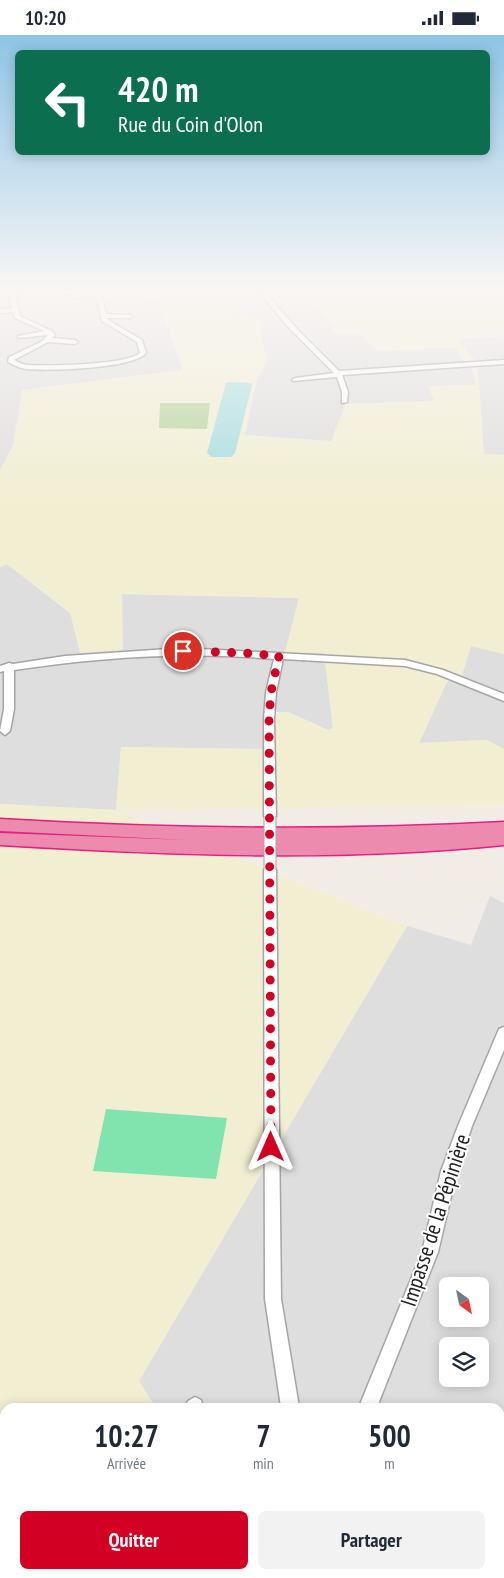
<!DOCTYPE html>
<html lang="fr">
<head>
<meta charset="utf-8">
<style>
  body { margin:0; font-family:"PT Sans Narrow",sans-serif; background:#f2f2f3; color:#1f2937; height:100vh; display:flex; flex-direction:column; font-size:19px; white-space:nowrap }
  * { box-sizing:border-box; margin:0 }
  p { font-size:16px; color:#747a83 }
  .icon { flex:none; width:28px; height:28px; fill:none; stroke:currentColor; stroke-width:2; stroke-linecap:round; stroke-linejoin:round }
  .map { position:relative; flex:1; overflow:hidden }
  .details { position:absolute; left:0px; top:1368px; width:505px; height:176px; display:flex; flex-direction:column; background:#fff; border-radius:15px 15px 0 0; box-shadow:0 2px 12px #0003 }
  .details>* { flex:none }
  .hud { position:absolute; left:15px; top:15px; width:475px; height:105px; border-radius:8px; box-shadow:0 2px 12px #0003; background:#0b6e4f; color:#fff; overflow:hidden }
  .needle { width:32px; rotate:147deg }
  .tools { position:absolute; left:439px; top:1242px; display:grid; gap:10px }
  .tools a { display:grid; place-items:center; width:50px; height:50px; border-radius:8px; background:#fff; box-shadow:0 2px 12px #0003; font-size:25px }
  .pin { position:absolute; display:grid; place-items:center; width:42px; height:42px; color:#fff; margin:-21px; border:2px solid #fff; border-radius:50%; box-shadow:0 1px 5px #0007 }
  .me { position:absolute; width:55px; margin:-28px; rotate:0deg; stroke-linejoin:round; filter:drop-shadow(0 0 4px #0008) }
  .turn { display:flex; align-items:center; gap:18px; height:105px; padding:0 20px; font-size:22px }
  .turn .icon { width:65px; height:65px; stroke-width:2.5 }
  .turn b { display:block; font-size:35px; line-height:42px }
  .eta { display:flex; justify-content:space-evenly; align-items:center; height:85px; text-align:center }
  .eta b { font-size:30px; font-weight:600; line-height:35px }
  .cta { display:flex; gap:10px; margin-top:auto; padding:10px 20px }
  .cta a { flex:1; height:58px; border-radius:8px; background:#d20022; color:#fff; font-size:20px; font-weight:600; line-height:58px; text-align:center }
  .cta a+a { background:#f2f2f3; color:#1f2937 }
  .status { display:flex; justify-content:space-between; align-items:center; height:35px; padding:0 25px; background:#fff; direction:ltr }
  .status svg { height:14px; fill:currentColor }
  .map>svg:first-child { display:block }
  .residential { fill:#dfdede; fill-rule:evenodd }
  .farmland { fill:#f1eed2 }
  .forest { fill:#b4d39a }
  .pitch { fill:#81e4ae }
  .water { fill:#a5dde1 }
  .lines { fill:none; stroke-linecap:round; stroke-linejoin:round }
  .minor-casing { stroke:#a5a5a5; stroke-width:3 }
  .highway-casing { stroke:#e51e82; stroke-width:3 }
  .minor { fill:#fff; fill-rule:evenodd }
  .highway { fill:#ec8bad; fill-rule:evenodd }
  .minor-bridge-casing { stroke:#a5a5a5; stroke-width:13; stroke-linecap:butt }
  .minor-bridge { stroke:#fff; stroke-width:11 }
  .route { stroke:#d20022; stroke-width:9; stroke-dasharray:0 16.2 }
  .labels { text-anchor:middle; stroke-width:4; stroke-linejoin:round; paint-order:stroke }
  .near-street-label { font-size:22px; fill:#212121; stroke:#fff }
</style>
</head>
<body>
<div class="status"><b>10:20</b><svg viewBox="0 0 49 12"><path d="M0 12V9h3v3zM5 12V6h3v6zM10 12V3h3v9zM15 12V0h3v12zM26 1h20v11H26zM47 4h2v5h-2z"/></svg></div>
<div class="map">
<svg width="504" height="1543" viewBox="0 0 504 1543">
  <rect width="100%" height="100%" fill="#f2ece7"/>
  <g class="residential">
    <polygon points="0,258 141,258 145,266 158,266 183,335 22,355 21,371 13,411 0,435"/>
    <polygon points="214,258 306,258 338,300 359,298 378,315 455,312 466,329 472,333 476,350 428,351 435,366 346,369 331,406 245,400 257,344 267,325 257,280 229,279"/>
    <polygon points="504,301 504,420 484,419 477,328 456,304"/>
    <polygon points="7,529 70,578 122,559 299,563 285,617 324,618 333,693 328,695 288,677 265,714 121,712 116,775 0,769 0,532"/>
    <polygon points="471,611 504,619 504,714 487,705 419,708 447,646 461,643"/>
    <path d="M490,861L504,868V1543H22L28,1539H500V1372H154L139,1346L407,891L471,910ZM448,1251H480V1284H448ZM448,1311H480V1344H448Z"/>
  </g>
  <polygon class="farmland" points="141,258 214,258 229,279 257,280 267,325 257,344 245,400 331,406 346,369 434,366 428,351 476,350 472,333 466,329 455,312 378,316 359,298 338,300 306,258 504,258 504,301 457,305 477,328 484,419 504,420 504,619 471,611 461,643 447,647 419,708 487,705 504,714 504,770 118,775 407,891 139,1346 156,1372 5,1372 5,1539 34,1539 28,1543 0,1543 0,769 116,775 121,712 265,714 266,677 288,677 328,695 333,693 324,618 285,618 299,563 122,559 123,615 80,618 70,578 7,529 0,532 0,435 13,411 22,355 183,335 158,266 145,266"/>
  <polygon class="forest" points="160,368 210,368 207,394 159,393"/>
  <polygon class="pitch" points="106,1074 227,1083 216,1144 93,1136"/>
  <polygon class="water" points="230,347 251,348 252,350 235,418 231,422 212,422 207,418 226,348"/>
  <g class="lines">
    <g class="minor-casing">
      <g id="minor">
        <path d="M9,258H15L20,281L52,296L55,300L52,303L75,305L78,307L75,309L48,307L14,325C18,327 23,330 28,330C48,331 127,330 140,318L137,307L102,286L96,260L70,263L67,261L85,258H101L106,279L132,280V282L130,283H107L108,285L142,305L146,318C133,334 48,336 26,334C20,333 13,330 8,327L9,322L41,307L48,300L18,303V301L44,296L15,283L13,277L0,278V274L12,273Z"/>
        <polygon points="260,258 266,258 298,295 339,336 504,325 504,329 342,340 348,357 347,367 342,368 342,357 337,342 293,346 292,345 295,343 334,338 289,293"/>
        <path d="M183,613L405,625L443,635L504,659V666L437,639L405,631L283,624L276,657L274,684L276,781L270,785L264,781V684L266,657L274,624C187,616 100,622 14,635V674L10,696L5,700L0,696L4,674V636L0,637V631L9,628L13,629L65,621Z"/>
        <polygon points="270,830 274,832 276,835 281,1264 299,1372 281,1372 265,1264 264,835 266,832"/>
        <polygon points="504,992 504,1015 472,1091 457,1136 438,1217 377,1372 359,1372 422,1217 441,1136 458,1091 499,994"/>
        <polygon points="195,1362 201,1365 203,1372 185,1372 188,1366"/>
        <polygon points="278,1539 300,1539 298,1543 276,1543"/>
        <polygon points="329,1539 351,1539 353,1543 331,1543"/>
      </g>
    </g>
    <g class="highway-casing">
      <path id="highway" d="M0,784C168,794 336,796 504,787V810C337,827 167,820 0,810V798L187,805L0,796Z"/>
    </g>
    <use href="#minor" class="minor"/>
    <use href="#highway" class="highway"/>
    <g class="minor-bridge-casing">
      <polyline id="minor-bridge" points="270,781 270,835"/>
    </g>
    <use href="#minor-bridge" class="minor-bridge"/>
  </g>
  <linearGradient id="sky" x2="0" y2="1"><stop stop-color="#8dc4e5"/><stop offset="0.54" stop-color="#f9f6f4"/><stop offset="1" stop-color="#f9f6f4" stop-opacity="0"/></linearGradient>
  <rect width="504" height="474" fill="url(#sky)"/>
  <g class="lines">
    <polyline class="route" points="183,616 245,618 279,621 271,657 269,684 271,1112"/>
  </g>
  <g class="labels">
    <g class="near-street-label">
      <text transform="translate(435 1185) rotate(-72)" y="8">Impasse de la Pépinière</text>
    </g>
  </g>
</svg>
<div class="tools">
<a><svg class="needle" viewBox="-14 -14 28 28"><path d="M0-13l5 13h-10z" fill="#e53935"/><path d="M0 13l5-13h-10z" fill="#747a83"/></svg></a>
<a><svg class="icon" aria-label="layers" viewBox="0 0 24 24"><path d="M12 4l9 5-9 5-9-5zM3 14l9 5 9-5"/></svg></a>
</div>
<div class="pin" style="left:183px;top:616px;background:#d93025"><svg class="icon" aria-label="arrive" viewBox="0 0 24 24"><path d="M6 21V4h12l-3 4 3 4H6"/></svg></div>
<svg class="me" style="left:271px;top:1112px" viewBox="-20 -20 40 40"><path d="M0-17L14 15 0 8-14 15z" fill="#d20022" stroke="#fff" stroke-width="4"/></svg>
<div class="hud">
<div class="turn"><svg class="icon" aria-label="left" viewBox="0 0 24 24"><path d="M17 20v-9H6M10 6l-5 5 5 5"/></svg><div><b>420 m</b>Rue du Coin d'Olon</div></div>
</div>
<section class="details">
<div class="eta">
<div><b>10:27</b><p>Arrivée</p></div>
<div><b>7</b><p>min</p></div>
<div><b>500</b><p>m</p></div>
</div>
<div class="cta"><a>Quitter</a><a>Partager</a></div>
</section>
</div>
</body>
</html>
